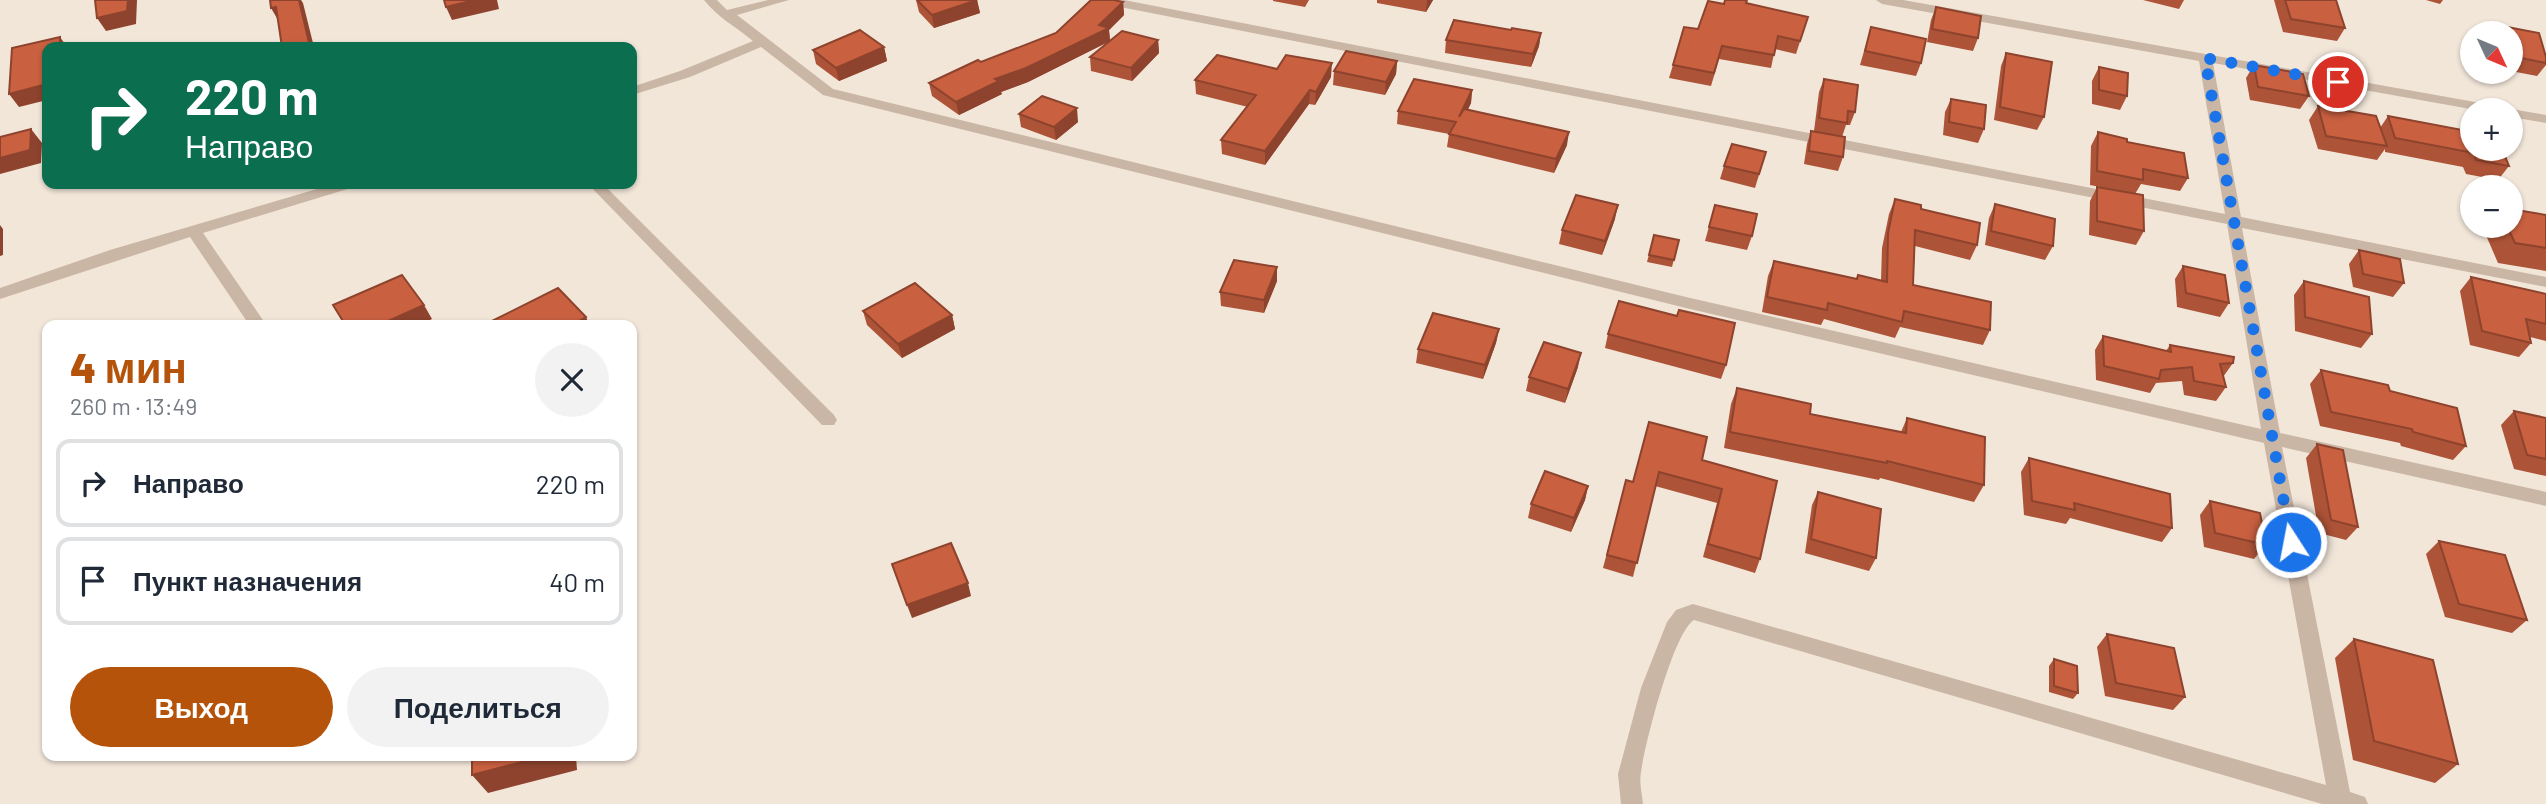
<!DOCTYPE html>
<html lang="ru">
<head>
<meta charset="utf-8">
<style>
  body { margin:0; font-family:Barlow,sans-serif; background:#f2f2f3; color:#1f2937; height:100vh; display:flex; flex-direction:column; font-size:26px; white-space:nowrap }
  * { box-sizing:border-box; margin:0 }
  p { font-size:23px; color:#747a83 }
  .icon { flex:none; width:38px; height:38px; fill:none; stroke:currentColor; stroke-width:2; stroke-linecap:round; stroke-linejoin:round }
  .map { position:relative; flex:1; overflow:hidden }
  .drawer { position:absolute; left:42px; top:320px; width:595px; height:441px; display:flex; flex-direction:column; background:#fff; border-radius:14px; box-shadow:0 2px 5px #0004 }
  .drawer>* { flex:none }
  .hud { position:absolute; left:42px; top:42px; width:595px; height:147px; border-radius:14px; box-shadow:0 2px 5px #0004; background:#0b6e4f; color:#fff; overflow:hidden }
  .needle { width:46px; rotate:134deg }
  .buttons { position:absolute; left:2460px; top:21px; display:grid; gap:14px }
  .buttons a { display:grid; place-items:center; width:63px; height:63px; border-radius:50%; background:#fff; box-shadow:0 2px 5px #0004; font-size:35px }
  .pin { position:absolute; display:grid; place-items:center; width:60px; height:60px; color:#fff; margin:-30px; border:4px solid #fff; border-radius:50%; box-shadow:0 2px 7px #0007 }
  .me { position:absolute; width:77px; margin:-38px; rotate:349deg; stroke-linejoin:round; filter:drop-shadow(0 0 5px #0008) }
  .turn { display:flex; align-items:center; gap:24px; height:147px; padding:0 28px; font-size:32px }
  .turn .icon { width:91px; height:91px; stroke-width:2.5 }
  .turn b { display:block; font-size:49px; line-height:60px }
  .round { display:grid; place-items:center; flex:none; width:74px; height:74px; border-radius:37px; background:#f2f2f3 }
  .overview { display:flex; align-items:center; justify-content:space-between; height:119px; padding:0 28px }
  h1 { font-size:42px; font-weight:800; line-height:52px; color:#b45309 }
  .cta { display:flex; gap:14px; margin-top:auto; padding:14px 28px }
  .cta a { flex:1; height:80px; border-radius:42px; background:#b45309; color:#fff; font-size:28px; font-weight:800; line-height:80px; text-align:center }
  .cta a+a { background:#f2f2f3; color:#1f2937 }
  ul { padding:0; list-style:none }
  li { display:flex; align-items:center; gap:21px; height:88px; margin:0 14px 10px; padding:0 14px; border:4px solid #e0e1e3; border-radius:14px }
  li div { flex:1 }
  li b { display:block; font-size:26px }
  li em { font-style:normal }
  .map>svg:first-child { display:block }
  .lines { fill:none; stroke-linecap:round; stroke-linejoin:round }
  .street { fill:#cab6a5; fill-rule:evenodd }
  .wall { fill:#ad5337 }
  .shaded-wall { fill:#8d432d }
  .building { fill:#c96040; stroke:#8d432d; stroke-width:2 }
  .route { stroke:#1a73e8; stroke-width:12; stroke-dasharray:0 21.6 }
</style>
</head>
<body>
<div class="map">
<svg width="2546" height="804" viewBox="0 0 2546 804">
  <rect width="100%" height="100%" fill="#f2e6d9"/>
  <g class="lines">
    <g class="street">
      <path d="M704,0H717L727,10L768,0H789L737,15L833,89L1686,297L2261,429L2227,224L1105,4L1099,0H1124L2225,214L2199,61L1882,4L1876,0H1903L2503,107L2505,110H2476L2213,63L2241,217L2546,277V287L2242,228L2280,433L2546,492V506L2282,447L2350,792L2365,797L2368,804H2322L1694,620C1673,633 1645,744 1641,772C1639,782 1642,794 1643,804H1621L1618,774L1641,688L1667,622L1676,610L1693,604L2326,785L2264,443L1686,308L823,95L761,47L690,77L632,95V87L680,71L753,41C736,27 717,17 704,0Z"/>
      <polygon points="2511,109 2546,115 2546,123 2511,117 2511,110 2506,110"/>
      <polygon points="334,184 356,184 354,187 203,233 267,326 250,326 190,237 0,299 0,288 110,250"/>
      <polygon points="588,184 603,184 834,415 837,420 834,425 822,425"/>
    </g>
  </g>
  <g class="wall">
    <polygon points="916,0 977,0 980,13 934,28 919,12"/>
    <polygon points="1273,0 1309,0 1305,7 1273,1"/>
    <polygon points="1377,0 1433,0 1426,12 1377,3"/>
    <polygon points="1725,0 1747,0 1746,4 1808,17 1796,54 1775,49 1771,68 1719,59 1711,86 1669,78 1673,65 1698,29 1724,4"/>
    <polygon points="2143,0 2184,0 2179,9"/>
    <polygon points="2274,0 2336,0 2345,28 2337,41 2283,32"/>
    <polygon points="2426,0 2443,0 2440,4"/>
    <polygon points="1123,2 1124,15 1109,30 1110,41 1158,40 1159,53 1132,81 1091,71 1090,57 1110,41 1028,82 1001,92 1002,94 959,115 932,96 929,83 1056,33"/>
    <polygon points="1936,7 1978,38 1973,51 1927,42 1931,20"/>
    <polygon points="2502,26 2546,57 2546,65 2537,76 2511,71 2511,33 2496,33"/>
    <polygon points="1871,27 1921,63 1916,76 1860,65"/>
    <polygon points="1541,33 1539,46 1531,67 1445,53 1446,40"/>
    <polygon points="884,47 887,61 839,81 816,64 813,50"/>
    <polygon points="2006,53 2044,117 2037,130 1994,120 2001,66"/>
    <polygon points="1397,61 1396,74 1385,95 1333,85 1334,71"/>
    <polygon points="2254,65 2309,96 2300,109 2250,100 2246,78"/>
    <polygon points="2099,67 2127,96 2120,110 2092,104 2092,81"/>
    <polygon points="1331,77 1315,105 1309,104 1265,165 1222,154 1221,140 1248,107 1196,94 1195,80"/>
    <polygon points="1824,79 1855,112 1850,125 1846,125 1842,137 1843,157 1838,171 1804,164 1807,144 1811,131 1814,131 1819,92"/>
    <polygon points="1472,90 1471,103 1468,109 1567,145 1554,173 1447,147 1449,134 1397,124 1398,111"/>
    <polygon points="1951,99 1984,129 1978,143 1943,135 1945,112"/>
    <polygon points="2318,106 2380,128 2388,116 2509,166 2498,180 2466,174 2463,167 2385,152 2385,149 2377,160 2318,149 2309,120"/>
    <polygon points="1019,114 1078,122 1056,140 1021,127"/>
    <polygon points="2098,132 2127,142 2188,178 2180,191 2141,184 2135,194 2144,231 2136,245 2089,235 2090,201 2097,187 2126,192 2090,185 2091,146"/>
    <polygon points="1766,152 1755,188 1720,179 1724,166"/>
    <polygon points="1895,199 1921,209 1977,245 1970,260 1915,246 1913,285 1990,330 1983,345 1900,327 1895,338 1824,319 1821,325 1762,312 1768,276 1774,261 1856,279 1858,275 1881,281 1882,248 1889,214"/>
    <polygon points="1995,204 2053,246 2045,260 1985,245 1989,218"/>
    <polygon points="1715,205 1752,236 1747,250 1705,241"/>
    <polygon points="2546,215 2546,271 2498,263 2482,226 2511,226"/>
    <polygon points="1615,219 1602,255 1559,244 1562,230"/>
    <polygon points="1654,235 1679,240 1672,267 1647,262"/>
    <polygon points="2359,250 2404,283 2393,297 2353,287 2349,264"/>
    <polygon points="2183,266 2229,303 2220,317 2177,307 2175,279"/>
    <polygon points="2471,277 2546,294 2546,341 2530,337 2531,343 2519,357 2470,345 2460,291"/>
    <polygon points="1277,281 1264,313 1221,306 1220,292"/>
    <polygon points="2304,281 2372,334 2361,348 2295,331 2294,295"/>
    <polygon points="863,311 952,315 955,329 902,358 867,325"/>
    <polygon points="1499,329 1496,343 1483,379 1416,363 1418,349"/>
    <polygon points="1608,334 1726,365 1721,379 1605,348"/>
    <polygon points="2103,336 2166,351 2170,345 2233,363 2223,377 2226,387 2216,401 2184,395 2182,381 2156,383 2150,393 2096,380 2095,350"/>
    <polygon points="1578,367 1565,403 1526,391 1529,377"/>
    <polygon points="2321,370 2390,391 2466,446 2453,460 2401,446 2400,443 2320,426 2310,384"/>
    <polygon points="1737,388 1810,414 1901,432 1907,418 1984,485 1974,502 1880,478 1879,480 1724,448 1731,404"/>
    <polygon points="2514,411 2546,418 2546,476 2514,469 2501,425"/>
    <polygon points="1649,422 1702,460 1777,481 1760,559 1755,573 1703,557 1717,503 1655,486 1633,577 1603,568 1626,480 1633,482"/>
    <polygon points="2317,444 2358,527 2346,540 2319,533 2306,458"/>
    <polygon points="2029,458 2172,528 2162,542 2070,518 2066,524 2024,515 2021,472"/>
    <polygon points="1588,486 1585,500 1571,532 1528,518 1531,504"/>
    <polygon points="1818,492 1876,558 1869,571 1805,553 1812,505"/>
    <polygon points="2210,501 2266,545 2254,559 2204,547 2200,515"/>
    <polygon points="2439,541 2527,620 2512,633 2445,617 2426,554"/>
    <polygon points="2107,634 2185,697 2173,710 2105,696 2097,647"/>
    <polygon points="2354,639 2458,764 2435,783 2353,760 2335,658"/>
    <polygon points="2054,659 2078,693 2073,699 2049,692 2049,666"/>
  </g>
  <g class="shaded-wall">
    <polygon points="128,0 137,0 136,24 106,31 97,18"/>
    <polygon points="299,0 301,0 303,3 314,47 310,47"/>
    <polygon points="475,0 497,0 499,9 452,20 446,7"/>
    <polygon points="977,0 980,13 934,28 932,15"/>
    <polygon points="1427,0 1433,0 1426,12"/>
    <polygon points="1123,2 1124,15 1109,30 1110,41 1028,82 1001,92 1002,94 959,115 956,102 995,79 1099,25"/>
    <polygon points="276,7 278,20 271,8"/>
    <polygon points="1541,33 1539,46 1531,67 1533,54"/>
    <polygon points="60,37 67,47 60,47"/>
    <polygon points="1158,40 1159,53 1132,81 1131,68"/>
    <polygon points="884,47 887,61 839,81 836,68"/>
    <polygon points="1397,61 1396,74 1385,95 1386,82"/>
    <polygon points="1332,63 1331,77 1315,105 1316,92"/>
    <polygon points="47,84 47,100 19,107 9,94"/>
    <polygon points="1310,90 1309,104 1265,165 1265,151"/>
    <polygon points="1472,90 1471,103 1458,130 1459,117"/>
    <polygon points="1077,108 1078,122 1056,140 1054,127"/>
    <polygon points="31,129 42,143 41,163 0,174 0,158"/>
    <polygon points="1569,132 1567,145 1554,173 1556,159"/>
    <polygon points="1618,205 1615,219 1602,255 1605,241"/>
    <polygon points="0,225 3,229 3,255 0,256"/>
    <polygon points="1277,267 1277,281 1264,313 1264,300"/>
    <polygon points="424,305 432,319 417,326 377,326"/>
    <polygon points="952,315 955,329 902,358 898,344"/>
    <polygon points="586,317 590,326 570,326"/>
    <polygon points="1499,329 1496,343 1483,379 1485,365"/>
    <polygon points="1581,353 1578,367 1565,403 1568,389"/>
    <polygon points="1588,486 1585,500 1571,532 1574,518"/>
    <polygon points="968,583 971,596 912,618 907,605"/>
    <polygon points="545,756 576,756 577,770 488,793 472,775"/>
  </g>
  <g class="building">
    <polygon points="95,0 128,0 127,11 97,18"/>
    <polygon points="270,0 299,0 310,47 282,47 276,7 271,8"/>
    <polygon points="444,0 475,0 446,7"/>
    <polygon points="917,0 977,0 932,15"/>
    <polygon points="1091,0 1114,0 1123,2 1099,25 1109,28 1026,68 995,79 999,81 956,102 929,83 978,60 981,62 1056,33"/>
    <polygon points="1725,0 1747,0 1746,3 1808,17 1800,41 1778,36 1774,55 1722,46 1714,73 1673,65 1684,27 1698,29 1708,1 1724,4"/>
    <polygon points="2285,0 2336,0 2345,28 2291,19"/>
    <polygon points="1936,7 1981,16 1978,38 1932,29"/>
    <polygon points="1454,20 1511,30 1512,28 1541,33 1533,54 1446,40"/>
    <polygon points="2502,26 2539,33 2546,57 2546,63 2511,56 2511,33 2504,33"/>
    <polygon points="1871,27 1926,39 1921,63 1865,51"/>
    <polygon points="860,30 884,47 836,68 813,50"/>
    <polygon points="1122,31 1158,40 1131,68 1090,57"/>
    <polygon points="60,37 60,47 47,47 47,84 9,94 12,48"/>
    <polygon points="1346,51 1397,61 1386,82 1334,71"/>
    <polygon points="2006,53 2052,62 2044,117 2000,107"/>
    <polygon points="1217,55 1277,69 1286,55 1332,63 1316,92 1310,90 1265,151 1221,140 1256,95 1195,80"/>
    <polygon points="2254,65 2303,74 2309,96 2258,87"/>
    <polygon points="2099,67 2128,73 2127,96 2099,90"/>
    <polygon points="1414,79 1472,90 1459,117 1464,109 1569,132 1556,159 1449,134 1456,122 1398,111"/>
    <polygon points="1824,79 1858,85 1855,112 1848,111 1847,123 1819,118"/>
    <polygon points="1042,96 1077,108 1054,127 1019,114"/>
    <polygon points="1951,99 1986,105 1984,129 1949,122"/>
    <polygon points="2318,106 2376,116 2387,146 2326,136"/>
    <polygon points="2388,116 2473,132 2473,149 2502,149 2509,166 2476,160 2474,153 2395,138"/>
    <polygon points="31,129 30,150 0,158 0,137"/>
    <polygon points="1811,131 1845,137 1843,157 1809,151"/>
    <polygon points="2098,132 2127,139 2127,142 2184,153 2188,178 2143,169 2143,180 2097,171"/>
    <polygon points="1732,144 1766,152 1759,174 1724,166"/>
    <polygon points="2097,187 2143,195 2144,231 2097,221"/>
    <polygon points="1576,195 1618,205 1605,241 1562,230"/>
    <polygon points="1895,199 1921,205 1921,209 1980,223 1977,245 1915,230 1913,285 1991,302 1990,330 1904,311 1902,322 1828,303 1827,310 1767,297 1774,261 1857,279 1858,275 1887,282 1888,233"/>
    <polygon points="1995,204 2055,219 2053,246 1991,231"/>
    <polygon points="1715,205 1757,214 1752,236 1709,227"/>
    <polygon points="2511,209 2546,215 2546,248 2515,243 2507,226 2511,226"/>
    <polygon points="1654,235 1679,240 1674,260 1649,255"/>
    <polygon points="2359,250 2400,259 2404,283 2363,274"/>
    <polygon points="1234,260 1277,267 1264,300 1220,292"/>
    <polygon points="2183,266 2225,275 2229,303 2186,293"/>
    <polygon points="402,275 424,305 377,326 346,326 333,305"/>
    <polygon points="2471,277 2546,294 2546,324 2526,319 2531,343 2482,331"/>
    <polygon points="2304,281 2369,297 2372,334 2305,317"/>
    <polygon points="915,283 952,315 898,344 863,311"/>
    <polygon points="558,288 586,317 570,326 490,326 488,323"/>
    <polygon points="1619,301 1677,316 1679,310 1735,323 1726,365 1608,334"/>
    <polygon points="1433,313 1499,329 1485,365 1418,349"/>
    <polygon points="2103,336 2171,352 2170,345 2234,357 2233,363 2220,364 2226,387 2194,381 2192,367 2161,370 2159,379 2104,366"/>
    <polygon points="1544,342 1581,353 1568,389 1529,377"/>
    <polygon points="2321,370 2388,385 2390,391 2457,408 2466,446 2413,432 2412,429 2331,412"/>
    <polygon points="1737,388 1811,404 1810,414 1906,433 1907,418 1985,437 1984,485 1887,461 1887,463 1730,432"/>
    <polygon points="2514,411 2546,418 2546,459 2527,455"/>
    <polygon points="1649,422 1707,437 1702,460 1777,481 1760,559 1708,544 1722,489 1659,472 1637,563 1607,555 1626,480 1633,482"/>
    <polygon points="2317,444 2343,450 2358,527 2331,520"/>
    <polygon points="2029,458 2170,494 2172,528 2074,503 2075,510 2032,501"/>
    <polygon points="1545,471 1588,486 1574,518 1531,504"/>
    <polygon points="1818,492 1881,509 1876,558 1811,539"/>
    <polygon points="2210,501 2260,513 2266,545 2215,533"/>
    <polygon points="2439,541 2505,555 2527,620 2459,604"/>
    <polygon points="951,543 968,583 907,605 892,564"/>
    <polygon points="2107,634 2174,648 2185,697 2116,683"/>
    <polygon points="2354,639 2433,660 2458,764 2374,741"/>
    <polygon points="2054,659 2077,666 2078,693 2054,686"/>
    <polygon points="472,756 545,756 472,775"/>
  </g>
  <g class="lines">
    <polyline class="route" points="2291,542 2205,58 2338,82"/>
  </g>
</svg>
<div class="buttons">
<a><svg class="needle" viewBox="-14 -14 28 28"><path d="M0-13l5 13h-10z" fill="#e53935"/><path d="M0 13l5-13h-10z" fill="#747a83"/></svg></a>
<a>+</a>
<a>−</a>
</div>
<div class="pin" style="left:2338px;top:82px;background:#d93025"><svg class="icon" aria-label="arrive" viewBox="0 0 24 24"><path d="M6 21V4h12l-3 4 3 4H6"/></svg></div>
<svg class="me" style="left:2291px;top:542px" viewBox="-20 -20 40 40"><circle r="17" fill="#1a73e8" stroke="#fff" stroke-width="3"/><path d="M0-11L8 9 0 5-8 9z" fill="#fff"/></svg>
<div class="hud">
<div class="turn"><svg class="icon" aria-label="right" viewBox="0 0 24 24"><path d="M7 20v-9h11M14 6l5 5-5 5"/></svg><div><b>220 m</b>Направо</div></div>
</div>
<section class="drawer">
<div class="overview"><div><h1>4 мин</h1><p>260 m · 13:49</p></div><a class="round"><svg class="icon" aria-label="close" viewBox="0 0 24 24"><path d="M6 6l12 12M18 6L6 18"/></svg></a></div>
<ul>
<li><svg class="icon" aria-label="right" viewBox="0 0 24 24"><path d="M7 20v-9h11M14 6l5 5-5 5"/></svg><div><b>Направо</b></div><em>220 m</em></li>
<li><svg class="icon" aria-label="arrive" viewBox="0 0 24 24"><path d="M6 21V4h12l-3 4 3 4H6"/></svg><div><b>Пункт назначения</b></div><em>40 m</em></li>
</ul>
<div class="cta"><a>Выход</a><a>Поделиться</a></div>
</section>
</div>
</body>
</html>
